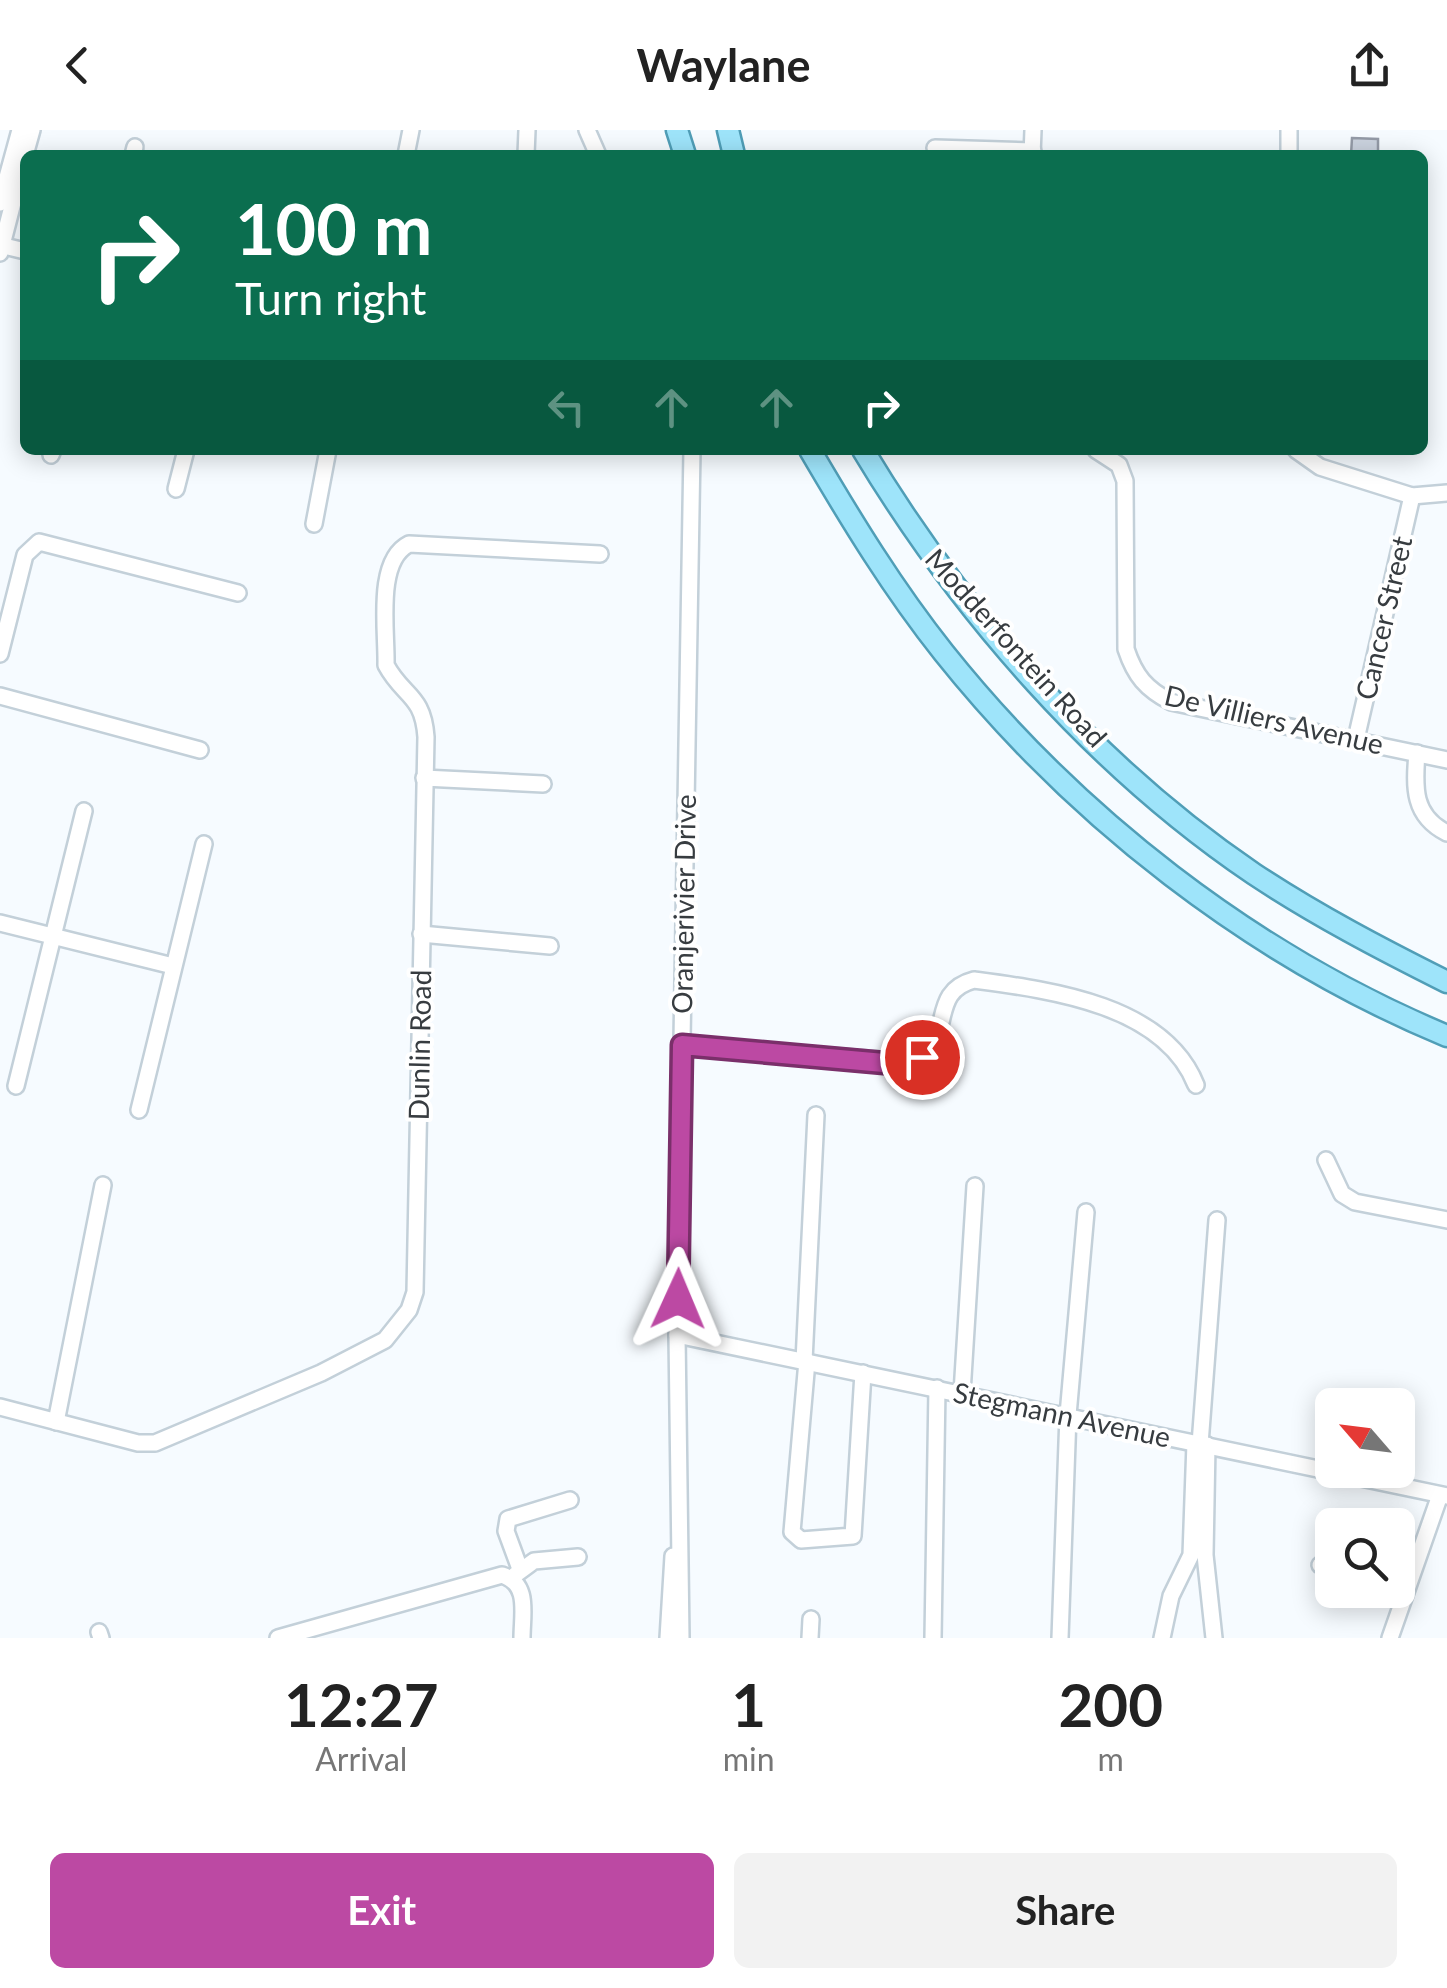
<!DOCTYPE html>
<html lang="en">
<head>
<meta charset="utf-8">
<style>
  body { margin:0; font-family:Lato,sans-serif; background:#f2f2f2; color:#222; height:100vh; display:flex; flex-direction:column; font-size:38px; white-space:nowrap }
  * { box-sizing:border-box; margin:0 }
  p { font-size:32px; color:#767676 }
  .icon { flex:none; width:55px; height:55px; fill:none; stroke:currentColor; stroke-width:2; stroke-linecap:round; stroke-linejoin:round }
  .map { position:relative; height:1508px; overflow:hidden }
  .sheet { display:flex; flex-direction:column; background:#fff; flex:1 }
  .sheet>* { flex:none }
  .banner { position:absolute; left:20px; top:20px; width:1408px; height:305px; border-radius:15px; box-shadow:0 5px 25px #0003; background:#0b6e4f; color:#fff; overflow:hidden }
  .needle { width:65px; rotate:298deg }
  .fabs { position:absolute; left:1315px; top:1258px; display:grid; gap:20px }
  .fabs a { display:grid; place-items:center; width:100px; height:100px; border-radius:15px; background:#fff; box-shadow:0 5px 25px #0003; font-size:50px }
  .pin { position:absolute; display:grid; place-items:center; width:85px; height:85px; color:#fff; margin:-42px; border:5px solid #fff; border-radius:50%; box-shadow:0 2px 10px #0007 }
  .me { position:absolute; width:110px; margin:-55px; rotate:1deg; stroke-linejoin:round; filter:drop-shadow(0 0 8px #0008) }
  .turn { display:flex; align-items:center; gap:35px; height:210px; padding:0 50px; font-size:45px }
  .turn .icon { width:130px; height:130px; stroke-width:2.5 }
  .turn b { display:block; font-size:70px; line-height:85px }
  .lanes { display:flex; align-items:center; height:95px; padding:0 50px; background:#0003; justify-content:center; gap:50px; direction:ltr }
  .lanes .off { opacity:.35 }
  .eta { display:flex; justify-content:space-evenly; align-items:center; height:170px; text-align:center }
  .eta b { font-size:60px; font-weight:700; line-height:70px }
  .button { display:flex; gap:20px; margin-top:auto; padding:20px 50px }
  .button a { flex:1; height:115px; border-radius:15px; background:#bc49a3; color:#fff; font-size:40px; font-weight:700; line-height:115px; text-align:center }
  .button a+a { background:#f2f2f2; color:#222 }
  header { display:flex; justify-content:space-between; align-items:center; height:130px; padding:0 50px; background:#fff; font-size:45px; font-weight:700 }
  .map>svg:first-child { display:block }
  .building { fill:#cbd3df; stroke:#949ba7; stroke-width:2.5 }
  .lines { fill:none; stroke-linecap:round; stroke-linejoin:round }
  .minor-casing { stroke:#c3d0d9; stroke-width:20 }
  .major-casing { stroke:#509eb7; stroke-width:25 }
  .minor { stroke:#fff; stroke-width:15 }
  .major { stroke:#9ee4fa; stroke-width:20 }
  .route-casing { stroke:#7a2f6a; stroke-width:25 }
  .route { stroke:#bc49a3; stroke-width:18 }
  .labels { text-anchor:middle; stroke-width:8; stroke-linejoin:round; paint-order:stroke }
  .street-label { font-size:28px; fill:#373c40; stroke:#fff }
</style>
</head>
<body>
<header><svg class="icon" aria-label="back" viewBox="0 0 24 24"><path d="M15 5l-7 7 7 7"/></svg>Waylane<svg class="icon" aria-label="share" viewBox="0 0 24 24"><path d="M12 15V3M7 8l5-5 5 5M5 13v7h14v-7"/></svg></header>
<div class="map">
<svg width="1447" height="1508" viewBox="0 0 1447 1508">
  <rect width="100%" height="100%" fill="#f6fbff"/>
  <polygon class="building" points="1352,8 1378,9 1378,25 1351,25"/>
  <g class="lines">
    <g class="minor-casing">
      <g id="minor">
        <polyline points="587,0 598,25"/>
        <polyline points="935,18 1033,21"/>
        <polyline points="25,25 32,0"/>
        <polyline points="133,25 135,17"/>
        <polyline points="406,25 411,0"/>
        <polyline points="526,25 527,0"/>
        <polyline points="1032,25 1033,0"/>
        <polyline points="1289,25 1289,0"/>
        <polyline points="0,73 20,0"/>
        <polyline points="0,115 25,121"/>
        <polyline points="0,123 25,26"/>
        <path d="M1096,320L1119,335L1125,351L1126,519C1135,546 1146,559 1171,572L1447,630"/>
        <polyline points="1296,320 1320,337 1412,366 1447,363"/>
        <polyline points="51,325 53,320"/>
        <polyline points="176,359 186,320"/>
        <polyline points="314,394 328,320"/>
        <polyline points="0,524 25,425 39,412 238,463"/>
        <polyline points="0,566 200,620"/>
        <polyline points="1356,609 1412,366"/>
        <path d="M1417,623C1414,658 1413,686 1447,703"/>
        <polyline points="424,648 543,654"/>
        <polyline points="0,793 173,836"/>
        <polyline points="421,804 550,816"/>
        <path d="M682,915L907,932C960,915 924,863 974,850C1049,860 1164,874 1196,955"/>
        <polyline points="16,956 84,681"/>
        <polyline points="139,980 204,714"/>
        <polyline points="1326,1030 1342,1064 1355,1072 1447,1090"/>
        <polyline points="677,1205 1447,1366"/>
        <polyline points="804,1231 816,985"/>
        <polyline points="807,1231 792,1402 801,1410 853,1406 863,1243"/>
        <polyline points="962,1263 975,1056"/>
        <path d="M0,1277L138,1313H155L321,1243L385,1210L409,1180L415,1162L426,607C423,564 403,567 386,535C387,501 375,431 409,414L600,424"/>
        <polyline points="56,1292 103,1055"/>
        <polyline points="1200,1314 1217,1090"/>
        <polyline points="1207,1315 1205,1425 1214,1508"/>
        <polyline points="1320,1435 1332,1438"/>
        <polyline points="520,1439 506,1401 508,1389 570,1370"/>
        <polyline points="515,1445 534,1431 578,1427"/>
        <polyline points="99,1502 101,1508"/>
        <path d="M278,1508L502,1445C530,1454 522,1483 522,1508"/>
        <polyline points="668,1508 673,1426"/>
        <polyline points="681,1508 677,1205 692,320"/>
        <polyline points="810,1508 811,1489"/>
        <polyline points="933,1508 937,1258"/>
        <polyline points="1060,1508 1068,1285 1086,1082"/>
        <polyline points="1162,1508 1171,1466 1191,1425 1195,1313"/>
        <polyline points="1390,1508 1440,1365"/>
      </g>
    </g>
    <g class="major-casing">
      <g id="major">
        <polyline points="677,0 685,25"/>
        <polyline points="728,0 734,25"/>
        <path d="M810,320C851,390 893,459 944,523C1075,687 1252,825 1447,906"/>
        <path d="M863,320C961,483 1096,637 1254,744C1316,785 1381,819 1447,852"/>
      </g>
    </g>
    <use href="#minor" class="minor"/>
    <use href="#major" class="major"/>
  </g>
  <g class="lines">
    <g class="route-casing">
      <polyline id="route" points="678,1169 682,915 884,933 922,927"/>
    </g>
    <use href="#route" class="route"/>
  </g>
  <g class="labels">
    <g class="street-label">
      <text transform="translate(1384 488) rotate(-77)" y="10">Cancer Street</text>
      <text transform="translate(1016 518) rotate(48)" y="10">Modderfontein Road</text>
      <text transform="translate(1274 590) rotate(13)" y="10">De Villiers Avenue</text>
      <text transform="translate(684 774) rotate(-89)" y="10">Oranjerivier Drive</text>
      <text transform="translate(420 915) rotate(-89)" y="10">Dunlin Road</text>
      <text transform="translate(1062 1285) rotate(12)" y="10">Stegmann Avenue</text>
    </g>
  </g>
</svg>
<div class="fabs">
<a><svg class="needle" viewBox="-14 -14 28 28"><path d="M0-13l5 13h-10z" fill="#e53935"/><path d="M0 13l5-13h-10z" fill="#767676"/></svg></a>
<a><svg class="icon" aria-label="search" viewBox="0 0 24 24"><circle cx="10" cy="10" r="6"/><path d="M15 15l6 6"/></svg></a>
</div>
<div class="pin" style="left:922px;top:927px;background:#d93025"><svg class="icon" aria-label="arrive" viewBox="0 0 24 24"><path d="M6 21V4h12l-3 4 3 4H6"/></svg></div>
<svg class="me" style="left:678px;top:1169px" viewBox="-20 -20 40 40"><path d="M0-17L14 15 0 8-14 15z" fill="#bc49a3" stroke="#fff" stroke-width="4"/></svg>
<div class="banner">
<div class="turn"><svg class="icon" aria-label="right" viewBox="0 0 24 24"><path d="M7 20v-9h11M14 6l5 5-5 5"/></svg><div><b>100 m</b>Turn right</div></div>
<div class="lanes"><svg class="icon off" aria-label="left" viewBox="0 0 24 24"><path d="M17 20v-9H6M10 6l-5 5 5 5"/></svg><svg class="icon off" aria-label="ahead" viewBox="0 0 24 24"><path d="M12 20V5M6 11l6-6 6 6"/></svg><svg class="icon off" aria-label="ahead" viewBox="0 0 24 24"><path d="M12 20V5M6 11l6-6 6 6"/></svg><svg class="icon" aria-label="right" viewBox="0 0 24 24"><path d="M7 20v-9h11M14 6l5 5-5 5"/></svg></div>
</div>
</div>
<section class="sheet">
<div class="eta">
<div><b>12:27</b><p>Arrival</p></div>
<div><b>1</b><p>min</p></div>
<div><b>200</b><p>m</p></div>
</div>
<div class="button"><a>Exit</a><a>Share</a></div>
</section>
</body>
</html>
